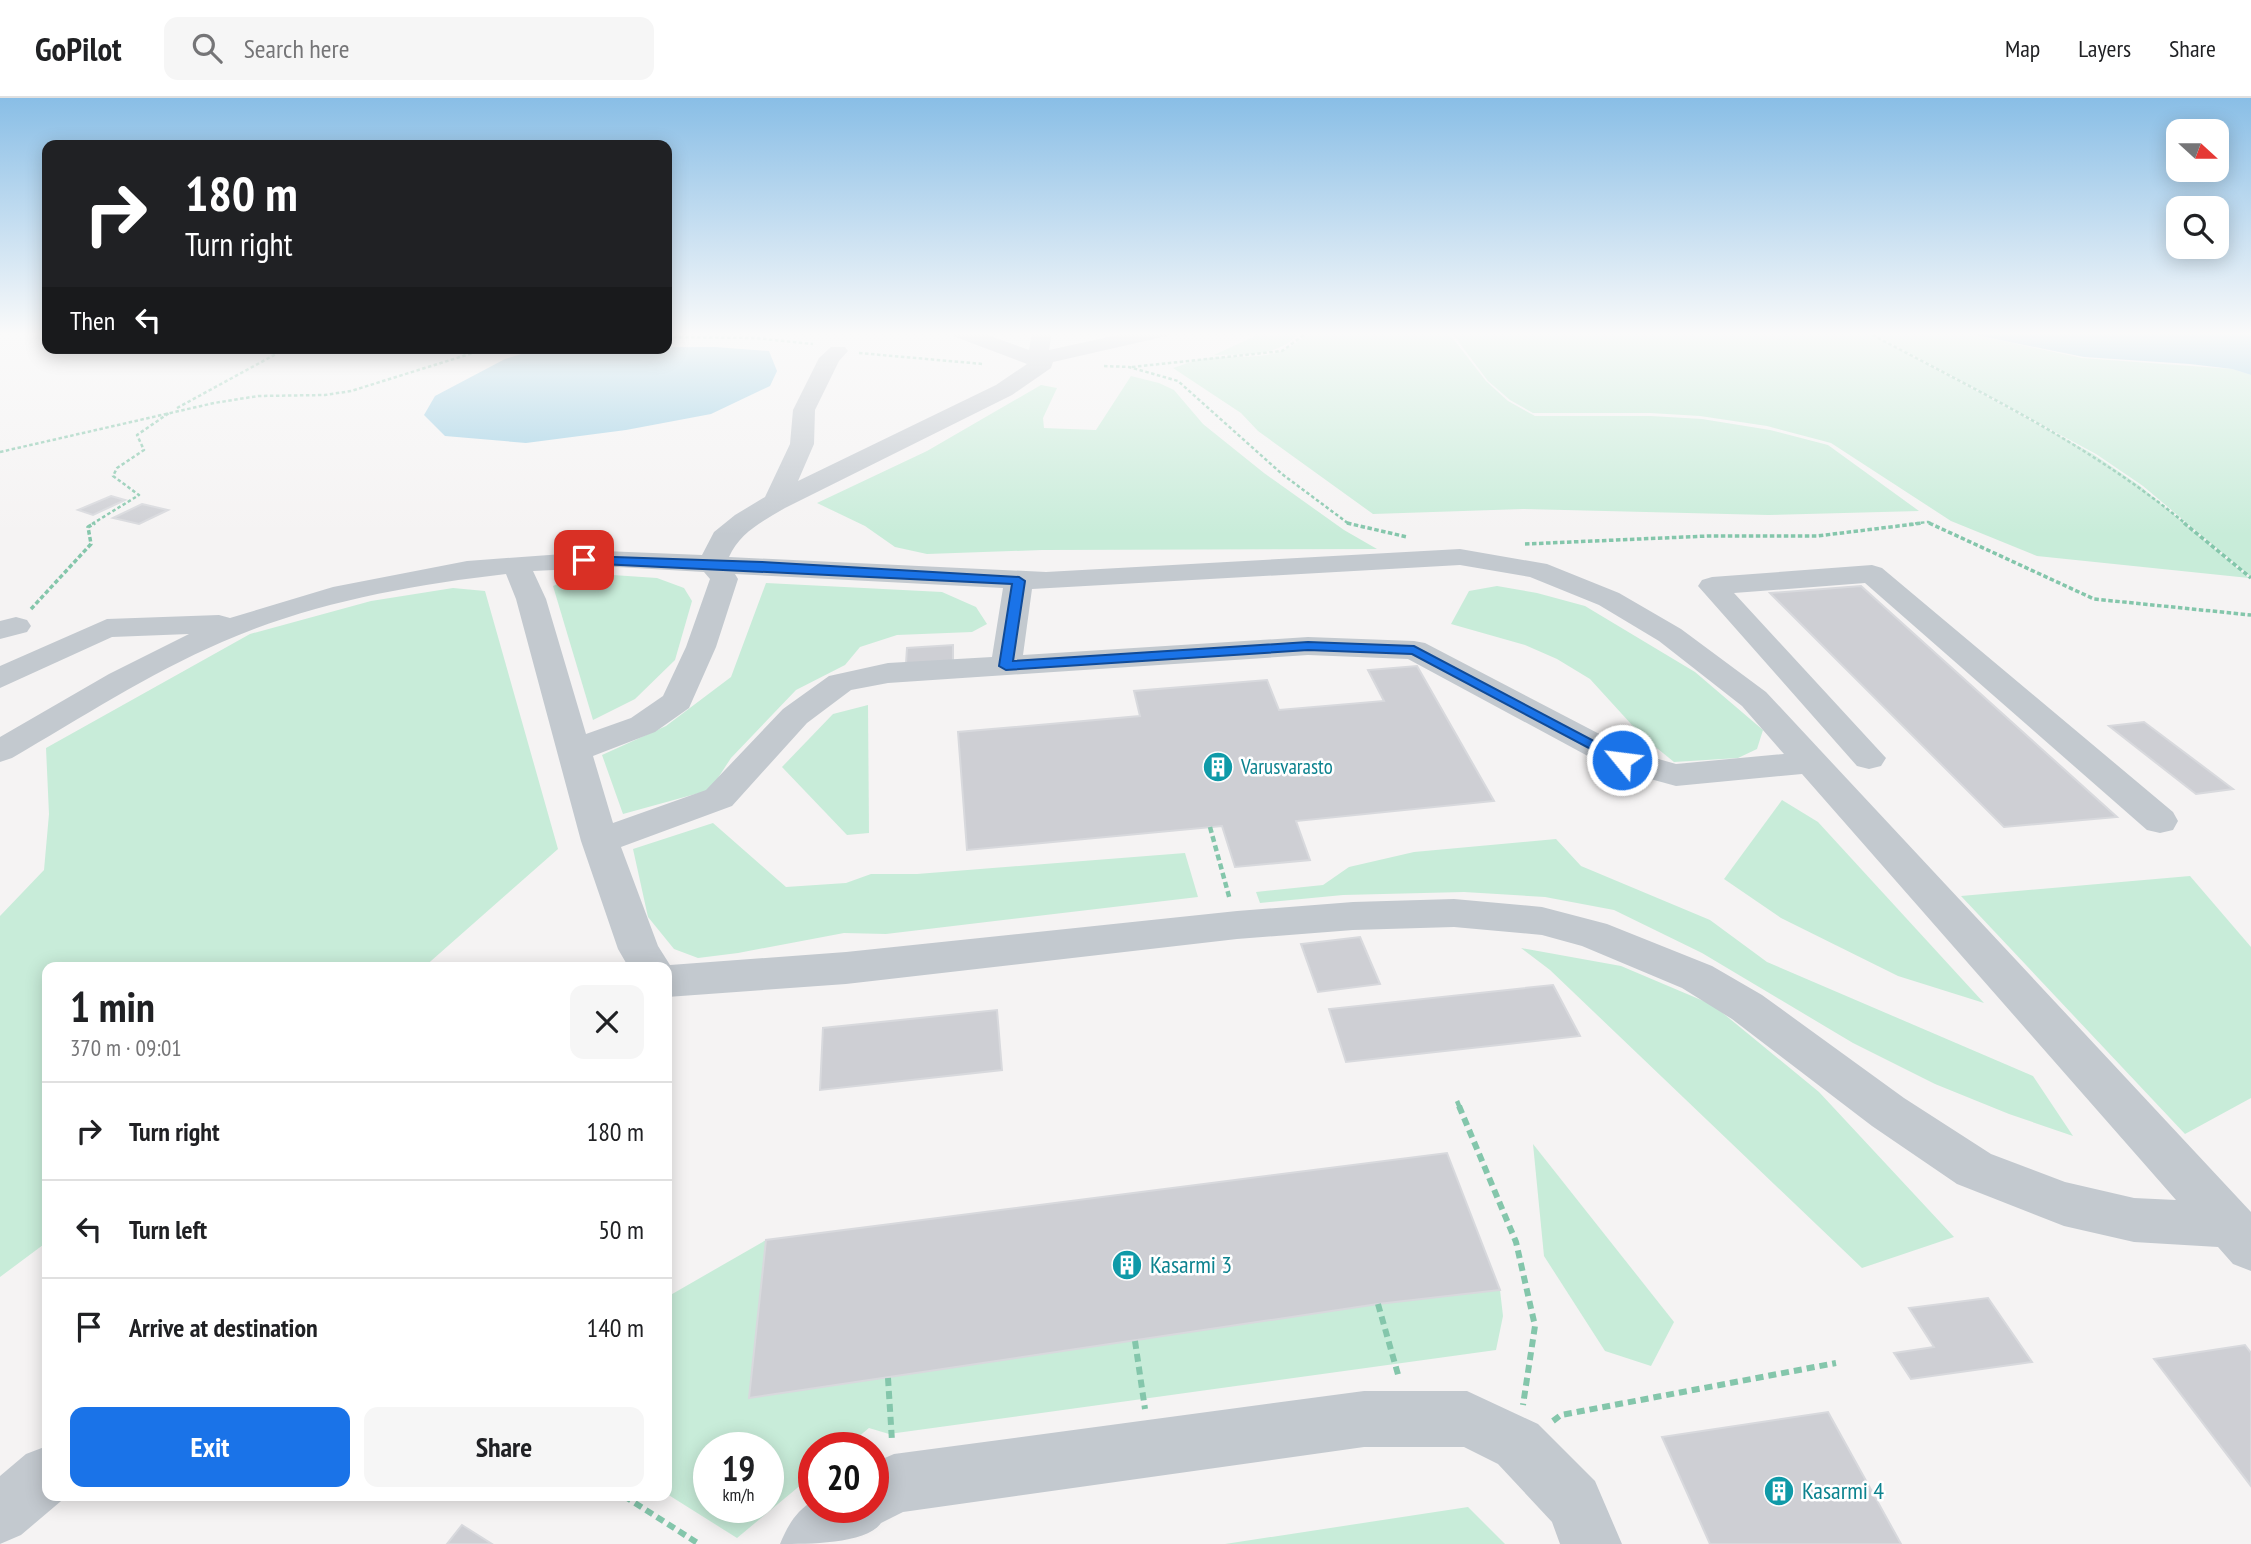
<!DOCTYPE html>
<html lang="en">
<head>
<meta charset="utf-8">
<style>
  body { margin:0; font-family:"PT Sans Narrow",sans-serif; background:#f6f6f6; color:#202124; height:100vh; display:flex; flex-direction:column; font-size:26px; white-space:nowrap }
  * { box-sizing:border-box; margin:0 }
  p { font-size:23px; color:#757577 }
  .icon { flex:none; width:38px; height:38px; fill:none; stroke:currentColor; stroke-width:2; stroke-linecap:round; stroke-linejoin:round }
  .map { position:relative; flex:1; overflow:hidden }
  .side { position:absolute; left:42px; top:864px; width:630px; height:539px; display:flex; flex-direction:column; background:#fff; border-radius:14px; box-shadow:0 4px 18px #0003 }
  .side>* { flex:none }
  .guide { position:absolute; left:42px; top:42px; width:630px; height:214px; border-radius:14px; box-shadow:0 4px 18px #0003; background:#202124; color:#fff; overflow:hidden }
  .needle { width:46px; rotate:111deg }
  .tools { position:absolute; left:2166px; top:21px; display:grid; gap:14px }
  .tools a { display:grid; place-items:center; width:63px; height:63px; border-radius:14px; background:#fff; box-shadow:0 4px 18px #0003; font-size:35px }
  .speed { position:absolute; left:693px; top:1334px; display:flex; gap:14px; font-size:35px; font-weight:700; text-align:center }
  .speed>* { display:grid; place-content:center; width:91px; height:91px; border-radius:50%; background:#fff; box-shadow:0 4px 18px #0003; line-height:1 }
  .speed small { font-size:18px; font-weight:400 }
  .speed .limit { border:10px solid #d22; background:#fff; color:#111 }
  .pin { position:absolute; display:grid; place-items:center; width:60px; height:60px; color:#fff; margin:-30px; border-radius:14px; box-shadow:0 4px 10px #0006 }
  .me { position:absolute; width:77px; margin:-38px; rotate:299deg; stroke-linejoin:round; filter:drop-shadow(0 0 5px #0008) }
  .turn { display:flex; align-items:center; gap:24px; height:147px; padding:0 28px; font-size:32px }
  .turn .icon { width:91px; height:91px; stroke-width:2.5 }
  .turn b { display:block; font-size:49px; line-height:60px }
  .then { display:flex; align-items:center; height:66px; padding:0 28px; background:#0003; gap:14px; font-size:26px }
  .round { display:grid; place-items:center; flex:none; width:74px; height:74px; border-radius:14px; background:#f6f6f6 }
  .overview { display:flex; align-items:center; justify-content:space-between; height:119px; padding:0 28px }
  h1 { font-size:42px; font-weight:700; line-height:52px }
  .primary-button { display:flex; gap:14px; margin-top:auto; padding:14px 28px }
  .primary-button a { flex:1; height:80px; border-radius:14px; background:#1a73e8; color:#fff; font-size:28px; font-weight:700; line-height:80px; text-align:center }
  .primary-button a+a { background:#f6f6f6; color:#202124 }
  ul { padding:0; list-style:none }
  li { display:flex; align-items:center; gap:21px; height:98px; padding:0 28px; border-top:2px solid #e0e0e0 }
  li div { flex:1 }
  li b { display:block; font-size:26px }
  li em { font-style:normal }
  header { display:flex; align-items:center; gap:42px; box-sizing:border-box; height:98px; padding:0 35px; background:#fff; border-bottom:2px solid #e0e0e0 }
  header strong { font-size:33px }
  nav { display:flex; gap:38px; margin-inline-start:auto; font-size:24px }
  .search { width:490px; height:63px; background:#f6f6f6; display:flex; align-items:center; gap:18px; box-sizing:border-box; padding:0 24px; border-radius:14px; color:#757577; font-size:26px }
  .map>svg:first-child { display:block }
  .green { fill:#c8ecd9; fill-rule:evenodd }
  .water { fill:#9bcee3 }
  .building { fill:#cecfd4; stroke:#d8d9dd; stroke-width:2 }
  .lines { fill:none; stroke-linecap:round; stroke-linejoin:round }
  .path-far3 { stroke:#84c6ab; stroke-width:2.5; stroke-dasharray:3.5 2.5; stroke-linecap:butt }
  .path-far2 { stroke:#84c6ab; stroke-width:3.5; stroke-dasharray:4.5 2.5; stroke-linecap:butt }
  .path-far1 { stroke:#84c6ab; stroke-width:4.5; stroke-dasharray:6 3.5; stroke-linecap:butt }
  .path { stroke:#84c6ab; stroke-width:6; stroke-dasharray:8 5; stroke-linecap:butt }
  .minor { fill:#c3c9cf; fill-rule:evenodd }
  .route { fill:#1a73e8; stroke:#114b97; stroke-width:2 }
  .labels { text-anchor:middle; stroke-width:5; stroke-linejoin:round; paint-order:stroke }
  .culture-label { font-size:21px; fill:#0d838f; stroke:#fff; text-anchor:start }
  .near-culture-label { font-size:24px; fill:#0d838f; stroke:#fff; text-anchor:start }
</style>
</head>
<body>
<header>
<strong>GoPilot</strong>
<div class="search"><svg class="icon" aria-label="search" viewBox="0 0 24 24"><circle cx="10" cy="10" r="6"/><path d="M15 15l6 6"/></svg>Search here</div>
<nav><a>Map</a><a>Layers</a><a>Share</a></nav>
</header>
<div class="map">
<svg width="2251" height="1446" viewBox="0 0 2251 1446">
  <rect width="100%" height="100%" fill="#f5f3f3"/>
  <g class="green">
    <path d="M1264,234H1300C1278,260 1246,256 1214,257Z"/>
    <path d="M1308,234H1448L1486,283L1508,303L1535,318H1651L1702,321L1770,332L1828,347L1919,413L1768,417L1523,411L1373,416L1258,333L1241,315L1173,270C1185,266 1198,261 1211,260C1248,256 1280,266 1308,234Z"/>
    <polygon points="1451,234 1868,234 2093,356 2140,388 2249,480 2037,458 1951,423 1831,345 1767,328 1700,318 1650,315 1533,315 1510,302 1488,283"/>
    <polygon points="1870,234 1960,234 2082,260 2232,271 2251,277 2251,479 2143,388 2096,356"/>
    <polygon points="1131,278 1159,285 1174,292 1203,326 1264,375 1344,432 1377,451 1042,452 927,456 895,449 865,428 817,405 927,353 1041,287 1057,290 1043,320 1044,330 1096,332"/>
    <polygon points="583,475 657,480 684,490 692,503 675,562 635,601 593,622 553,488"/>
    <polygon points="766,485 942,494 976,509 987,526 972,534 897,537 860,549 845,567 796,592 731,660 710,692 623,716 602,657 666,628 731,579"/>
    <polygon points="1497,488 1537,495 1585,508 1695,574 1763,632 1757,651 1738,660 1674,664 1642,638 1590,581 1557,561 1525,547 1451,526 1469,493"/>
    <polygon points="453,490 485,493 558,751 423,870 47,870 47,1144 0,1179 0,818 44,772 49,716 46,650 250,536 371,503"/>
    <polygon points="868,607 869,735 847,737 782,669 833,616"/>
    <polygon points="1782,702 1818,724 1984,905 1898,878 1781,820 1724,781"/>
    <polygon points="713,725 786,789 846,785 871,776 917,776 1185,755 1198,799 886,836 844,835 738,855 698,860 674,851 648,819 633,751"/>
    <polygon points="1556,741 1581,768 1710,822 1767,864 2033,978 2073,1038 2009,1016 1935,986 1853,945 1702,855 1614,812 1545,799 1464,794 1343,797 1260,805 1256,794 1323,787 1349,769 1414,754"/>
    <polygon points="2190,778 2251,849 2251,1000 2185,1036 1961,798"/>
    <polygon points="1521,850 1621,868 1713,907 1819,994 1954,1139 1862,1170 1550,872"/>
    <polygon points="1533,1046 1674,1224 1651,1268 1605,1253 1544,1158"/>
    <path d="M766,1142L750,1300L1378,1206L1500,1192L1503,1218L1496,1252L889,1336L869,1330L846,1349H814V1376L737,1440L667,1396V1199ZM709,1349H768V1409H709Z"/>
    <polygon points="1468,1409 1505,1446 1225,1446"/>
  </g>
  <g class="water">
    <polygon points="1960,234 2251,234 2251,277 2232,271 2190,266 2084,259"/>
    <polygon points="715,249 769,253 777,273 770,288 711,316 626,332 526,345 445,338 424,317 435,298 505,261 542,250"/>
  </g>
  <g class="building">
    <polygon points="111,398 125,402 93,417 78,412"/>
    <polygon points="142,406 168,412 139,426 113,420"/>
    <polygon points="1861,488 2117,719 2004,729 1770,495"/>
    <polygon points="953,547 953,563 906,566 907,550"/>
    <polygon points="1417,568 1494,703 1296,723 1310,762 1235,769 1222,728 967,752 958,634 1140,618 1134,593 1267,582 1279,612 1384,603 1368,572"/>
    <polygon points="2144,624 2233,691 2196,696 2109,628"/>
    <polygon points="1360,839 1380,886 1318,894 1301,846"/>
    <polygon points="1553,887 1580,938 1346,964 1329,911"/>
    <polygon points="997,912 1002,972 820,992 823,930"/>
    <polygon points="1447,1055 1500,1192 1378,1206 749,1300 766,1142"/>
    <polygon points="1988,1200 2032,1264 1911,1281 1894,1255 1934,1249 1909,1210"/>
    <polygon points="2245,1247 2251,1255 2251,1388 2154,1261"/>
    <polygon points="1828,1314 1901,1446 1710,1446 1662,1339"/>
    <polygon points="462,1427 492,1446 447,1446"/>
  </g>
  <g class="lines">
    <g class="path-far3">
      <path d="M1867,234C1979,294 2088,345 2186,426"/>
      <polyline points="667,239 755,240 813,246"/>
      <polyline points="859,255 983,266"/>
      <polyline points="1104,268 1129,269 1178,283 1282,376 1349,426"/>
      <polyline points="1132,269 1282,253 1308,234"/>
      <polyline points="177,310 287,250"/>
      <polyline points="0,354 214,305 258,298 325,297 351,293 489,250"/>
      <polyline points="92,426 139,397 113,378 117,370 144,352 137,337 169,315"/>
      <polyline points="1909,426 1928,424 1933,426"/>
    </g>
    <g class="path-far2">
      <polyline points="1347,425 1407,439"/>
      <polyline points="1929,425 2094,501 2251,517"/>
      <polyline points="2184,425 2251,480"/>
      <polyline points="1525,446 1708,438 1817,438 1923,425"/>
      <polyline points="31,511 91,446 88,429 95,425"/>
    </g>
    <g class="path-far1">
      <polyline points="1210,729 1230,802"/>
      <polyline points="1457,1003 1460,1010"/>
    </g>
    <g class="path">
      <polyline points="1459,1008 1516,1144 1535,1228 1523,1307"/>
      <polyline points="1378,1206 1399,1280"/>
      <polyline points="1135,1243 1145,1311"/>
      <polyline points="888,1280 892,1343"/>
      <polyline points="1553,1323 1561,1317 1836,1265"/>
      <polyline points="624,1398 699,1446"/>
    </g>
    <g class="minor">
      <path d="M950,234H980L1029,252L1032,234H1052L1049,252L1131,234H1170L1167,238L1053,264L1051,270L1012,297L785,410C763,423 740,434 729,459L1046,474L1460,451L1547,466L1619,495L1681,531L1766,594L2251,1114V1173L2233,1166L2218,1149L2134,1144L2064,1128L1957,1086L1872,1028L1732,921L1682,890L1582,848L1542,837L1454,829L1353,832L1237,841L846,886L667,899V870H629L618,851L581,743L516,501L506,476C410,487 311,505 222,544C148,576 81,620 12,660L0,664V639L109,576L189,536L112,539L0,590V568L107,521L219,517L230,520L333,489L467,463L604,453L702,457L714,434L735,417L765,399L790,346L793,312L819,260L831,249H845L848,253L839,263L815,312L814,346L798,383L996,287L1027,266L953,238ZM1460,467L1530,479L1599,507L1659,543L1742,608L1784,656L1676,666L1634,654L1425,545L1414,543L1308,539L1023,557L1032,491ZM617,469L704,474L710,481L686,549L663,598L631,620L586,636L546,501L533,473ZM735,476L1003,490L992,559L888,565L829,578L783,611L706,692L613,725L593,658L655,634L689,610L716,549L738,481ZM1308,557L1408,561L1610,670L1676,688L1802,676L2176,1102L2134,1100L2065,1084L1991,1056L1904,1000L1762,897L1712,868L1607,826L1542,809L1454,801L1353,804L1237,813L846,854L670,867L658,848L621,749L732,708L807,625L851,592L888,585Z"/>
      <polygon points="1872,467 1882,470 2173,714 2178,723 2173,732 2160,735 2147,732 1865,485 1734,495 1886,660 1881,668 1869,671 1857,668 1698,488 1702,482 1712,479"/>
      <polygon points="16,519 27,522 31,528 27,534 0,541 0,523"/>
      <path d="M1364,1293H1467L1538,1326L1595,1383L1622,1446H1560L1552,1424L1498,1366L1464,1349H1364L903,1414L881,1425C867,1446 808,1446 780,1446C788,1427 796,1413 814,1402V1409H873V1365L894,1356Z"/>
      <polygon points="47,1348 47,1398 67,1398 21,1437 0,1446 0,1378 26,1356"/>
    </g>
  </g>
  <linearGradient id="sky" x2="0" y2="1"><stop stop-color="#89bee6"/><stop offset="0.54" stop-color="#fafafa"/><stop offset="1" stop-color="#fafafa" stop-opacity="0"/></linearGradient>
  <rect width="2251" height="437" fill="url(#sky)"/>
  <polygon class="route" points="584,458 762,464 1019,479 1025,483 1013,563 1308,544 1414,548 1630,662 1627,665 1617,665 1412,556 1308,552 1006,572 999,568 1012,486 580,465 580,459"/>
  <defs>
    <g id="building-disc" transform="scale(1.575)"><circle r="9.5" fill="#0f9aa8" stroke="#fff"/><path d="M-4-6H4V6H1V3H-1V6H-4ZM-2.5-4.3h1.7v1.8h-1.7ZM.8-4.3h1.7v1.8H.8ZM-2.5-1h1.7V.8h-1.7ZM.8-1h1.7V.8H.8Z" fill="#fff"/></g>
  </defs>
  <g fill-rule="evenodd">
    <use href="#building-disc" x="1218" y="669"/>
    <use href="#building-disc" x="1127" y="1167"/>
    <use href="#building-disc" x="1779" y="1393"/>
  </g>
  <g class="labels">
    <g class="culture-label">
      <text x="1241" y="676">Varusvarasto</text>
    </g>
    <g class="near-culture-label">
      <text x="1150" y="1175">Kasarmi 3</text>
      <text x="1802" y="1401">Kasarmi 4</text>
    </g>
  </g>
</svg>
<div class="tools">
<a><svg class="needle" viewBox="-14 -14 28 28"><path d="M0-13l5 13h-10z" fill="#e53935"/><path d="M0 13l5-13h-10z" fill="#757577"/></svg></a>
<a><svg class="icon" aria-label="search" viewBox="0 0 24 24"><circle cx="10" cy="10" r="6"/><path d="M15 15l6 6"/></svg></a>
</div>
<div class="speed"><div>19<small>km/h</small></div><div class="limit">20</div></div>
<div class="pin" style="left:584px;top:462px;background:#d93025"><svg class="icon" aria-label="arrive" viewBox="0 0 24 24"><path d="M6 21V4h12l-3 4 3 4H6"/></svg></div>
<svg class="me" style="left:1622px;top:662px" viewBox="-20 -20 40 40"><circle r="17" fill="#1a73e8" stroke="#fff" stroke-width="3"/><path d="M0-11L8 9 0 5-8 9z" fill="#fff"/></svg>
<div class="guide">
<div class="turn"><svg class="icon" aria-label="right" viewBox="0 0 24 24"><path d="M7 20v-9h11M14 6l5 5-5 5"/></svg><div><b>180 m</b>Turn right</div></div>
<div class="then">Then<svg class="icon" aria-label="left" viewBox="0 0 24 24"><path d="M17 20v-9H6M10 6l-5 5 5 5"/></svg></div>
</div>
<section class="side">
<div class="overview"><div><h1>1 min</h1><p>370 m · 09:01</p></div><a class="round"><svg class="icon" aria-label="close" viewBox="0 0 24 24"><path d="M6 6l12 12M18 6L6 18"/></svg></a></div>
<ul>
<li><svg class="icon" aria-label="right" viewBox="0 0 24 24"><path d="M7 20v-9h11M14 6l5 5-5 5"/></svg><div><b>Turn right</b></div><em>180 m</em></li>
<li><svg class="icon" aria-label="left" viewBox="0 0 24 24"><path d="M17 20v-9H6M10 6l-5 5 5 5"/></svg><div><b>Turn left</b></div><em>50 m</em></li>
<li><svg class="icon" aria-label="arrive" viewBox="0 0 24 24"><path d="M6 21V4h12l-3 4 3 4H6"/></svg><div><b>Arrive at destination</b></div><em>140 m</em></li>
</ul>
<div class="primary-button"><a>Exit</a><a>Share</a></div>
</section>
</div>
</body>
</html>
